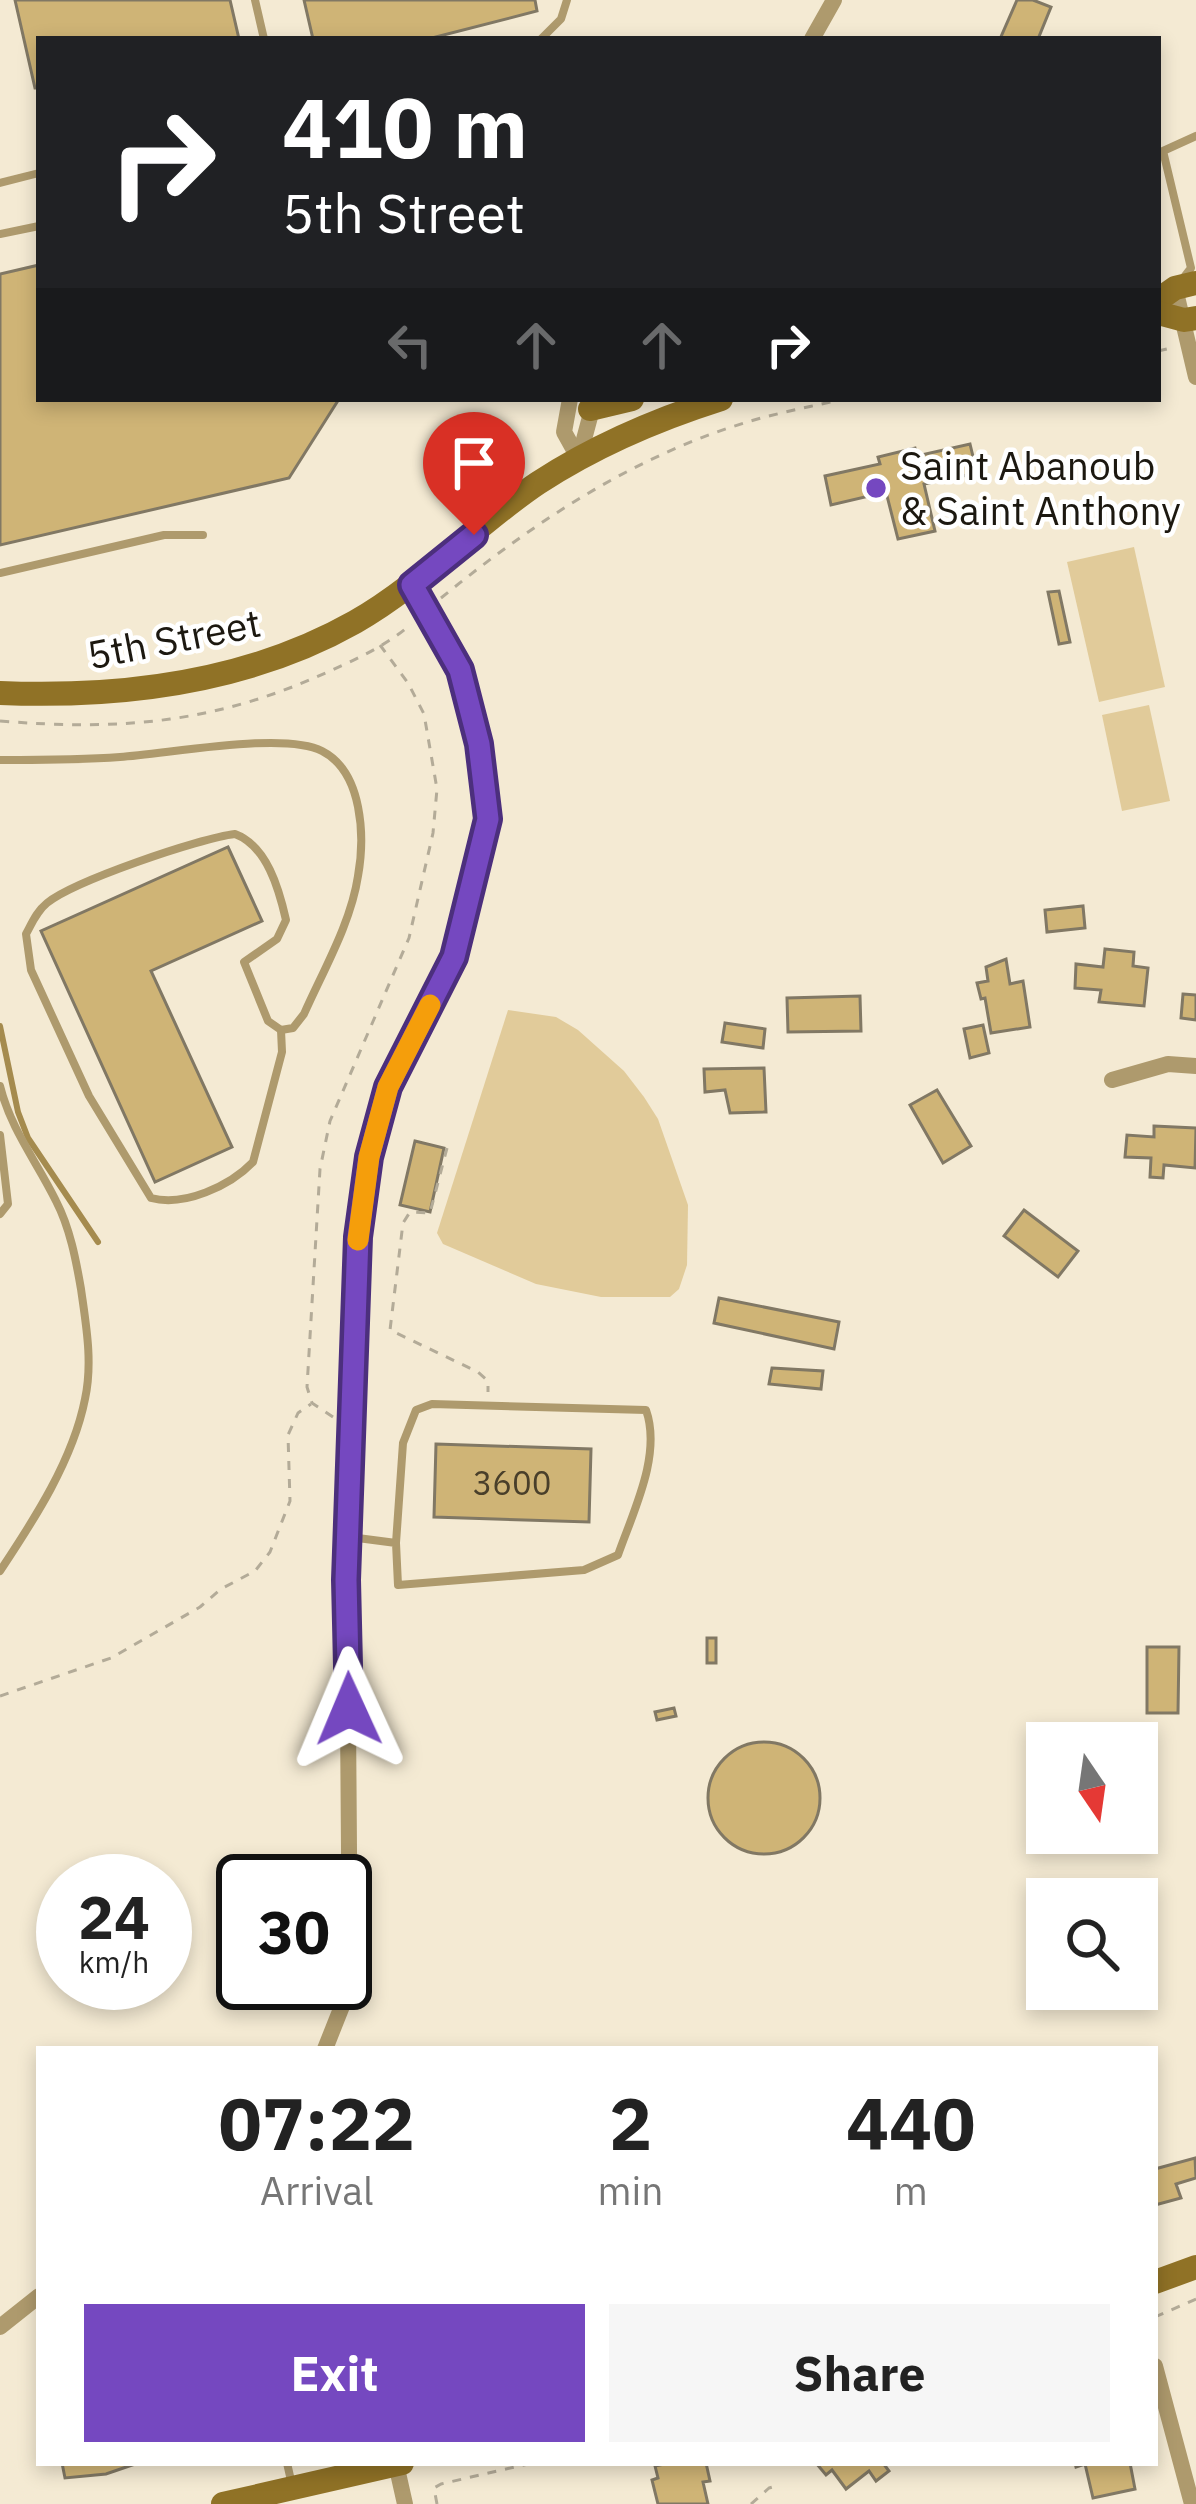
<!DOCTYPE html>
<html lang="en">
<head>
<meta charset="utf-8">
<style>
  body { margin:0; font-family:"IBM Plex Sans",sans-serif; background:#f6f6f6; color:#222; height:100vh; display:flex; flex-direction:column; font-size:45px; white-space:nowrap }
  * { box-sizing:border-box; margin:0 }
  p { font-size:39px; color:#767676 }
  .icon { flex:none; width:66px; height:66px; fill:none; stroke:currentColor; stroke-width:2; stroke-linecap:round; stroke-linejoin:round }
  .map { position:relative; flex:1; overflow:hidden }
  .details { position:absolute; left:36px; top:2046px; width:1122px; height:420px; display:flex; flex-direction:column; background:#fff; border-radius:0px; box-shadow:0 6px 18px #0003 }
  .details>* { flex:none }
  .top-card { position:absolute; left:36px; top:36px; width:1125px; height:366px; border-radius:0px; box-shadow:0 6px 18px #0003; background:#202124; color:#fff; overflow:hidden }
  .needle { width:78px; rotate:167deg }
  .tools { position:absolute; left:1026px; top:1722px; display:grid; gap:24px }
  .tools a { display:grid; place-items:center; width:132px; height:132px; border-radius:0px; background:#fff; box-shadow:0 6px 18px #0003; font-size:60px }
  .speed { position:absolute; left:36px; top:1854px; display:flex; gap:24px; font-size:60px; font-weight:700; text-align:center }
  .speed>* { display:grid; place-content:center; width:156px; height:156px; border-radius:50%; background:#fff; box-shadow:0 6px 18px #0003; line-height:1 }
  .speed small { font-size:30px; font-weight:400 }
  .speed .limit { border:6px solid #111; border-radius:18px; background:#fff; color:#111 }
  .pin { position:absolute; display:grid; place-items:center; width:102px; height:102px; color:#fff; margin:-123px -51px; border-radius:50% 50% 50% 0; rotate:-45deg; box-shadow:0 0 12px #0007 }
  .pin .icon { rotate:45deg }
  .me { position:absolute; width:132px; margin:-66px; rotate:359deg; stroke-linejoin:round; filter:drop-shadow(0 0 9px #0008) }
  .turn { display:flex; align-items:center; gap:42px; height:252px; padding:0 48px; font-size:54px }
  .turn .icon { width:156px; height:156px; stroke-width:2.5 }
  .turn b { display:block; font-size:84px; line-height:102px }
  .lanes { display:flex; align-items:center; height:114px; padding:0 48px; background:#0003; justify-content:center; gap:60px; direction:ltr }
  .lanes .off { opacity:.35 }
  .eta { display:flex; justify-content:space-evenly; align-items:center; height:204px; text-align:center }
  .eta b { font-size:72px; font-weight:700; line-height:84px }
  .action { display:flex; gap:24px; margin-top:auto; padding:24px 48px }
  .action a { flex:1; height:138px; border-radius:0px; background:#7548c0; color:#fff; font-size:48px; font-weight:700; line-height:138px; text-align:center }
  .action a+a { background:#f6f6f6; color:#222 }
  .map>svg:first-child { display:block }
  .green { fill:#e1cb9a }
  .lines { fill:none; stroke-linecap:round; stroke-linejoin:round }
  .stream { stroke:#a58b4e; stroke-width:6 }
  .building { fill:#cfb476; stroke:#817864; stroke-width:3 }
  .path { stroke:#b3ab98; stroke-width:3; stroke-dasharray:9 9; stroke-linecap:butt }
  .lane { stroke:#ae9a6d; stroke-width:8 }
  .street { stroke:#ae9a6d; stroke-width:16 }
  .secondary { stroke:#907226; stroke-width:24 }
  .route-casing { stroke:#4c2f7d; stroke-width:30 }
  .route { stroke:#7548c0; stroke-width:21 }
  .slow { stroke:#f59e0b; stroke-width:21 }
  .poi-dot { fill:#7548c0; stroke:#fff; stroke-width:4.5 }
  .labels { text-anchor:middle; stroke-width:9; stroke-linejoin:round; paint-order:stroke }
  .number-label { font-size:33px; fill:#493f2a }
  .poi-label { font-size:39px; fill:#1c1810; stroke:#fff; text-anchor:start }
  .street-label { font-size:39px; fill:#1c1810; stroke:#fff }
</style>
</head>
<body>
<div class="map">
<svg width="1196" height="2504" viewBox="0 0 1196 2504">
  <rect width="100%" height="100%" fill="#f4ead3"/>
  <g class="green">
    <polygon points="1134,547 1165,687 1099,702 1067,562"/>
    <polygon points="1149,705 1170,801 1122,811 1102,715"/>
    <polygon points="508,1010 556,1017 578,1030 624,1071 644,1097 658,1119 688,1205 687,1265 679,1289 670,1297 601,1297 536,1284 443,1244 437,1233"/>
  </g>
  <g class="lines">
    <polyline class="stream" points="0,1026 18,1112 28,1138 98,1242"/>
  </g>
  <g class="building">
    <polygon points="15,0 230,0 239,39 39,39 39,88 35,88"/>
    <polygon points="304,0 535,0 537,11 428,39 313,39"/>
    <polygon points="1017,0 1033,0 1051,7 1038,39 1000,39"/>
    <polygon points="39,265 39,399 339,399 289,478 0,545 0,274"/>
    <polygon points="970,444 977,473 924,484 935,531 898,539 886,492 831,505 825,476 880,464 878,457 915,448 917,456"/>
    <polygon points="1059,591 1070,642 1059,644 1048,592"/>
    <polygon points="228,847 262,921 151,971 232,1147 155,1182 41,931"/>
    <polygon points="1083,906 1085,928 1047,932 1045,910"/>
    <polygon points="1105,949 1134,952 1133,966 1148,968 1144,1006 1099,1002 1101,990 1075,988 1076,964 1103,967"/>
    <polygon points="1006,959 1010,984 1023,981 1030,1027 991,1033 985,998 981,999 977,983 988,981 986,967"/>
    <polygon points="1183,994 1196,995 1196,1020 1181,1018"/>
    <polygon points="860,996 861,1031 788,1032 787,998"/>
    <polygon points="725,1023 765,1029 763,1048 722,1042"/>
    <polygon points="983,1025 989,1053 970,1058 964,1029"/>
    <polygon points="764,1068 766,1112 730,1113 725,1090 705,1092 704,1069"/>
    <polygon points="937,1090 971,1146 943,1163 910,1105"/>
    <polygon points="1154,1126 1196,1128 1195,1168 1164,1165 1163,1178 1150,1177 1151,1158 1125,1157 1127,1135 1154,1137"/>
    <polygon points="415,1141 444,1148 430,1212 400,1205"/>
    <polygon points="1024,1210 1078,1251 1058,1277 1004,1236"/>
    <polygon points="719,1298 839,1322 834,1349 714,1323"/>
    <polygon points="772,1368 823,1371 821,1389 769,1384"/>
    <polygon points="436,1444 591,1449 589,1522 434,1517"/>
    <rect x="707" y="1638" width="9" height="25"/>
    <polygon points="1147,1647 1179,1647 1178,1713 1147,1713"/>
    <polygon points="674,1708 676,1716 657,1720 655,1712"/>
    <circle cx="764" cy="1798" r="56"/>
    <polygon points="1195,2158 1196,2178 1176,2184 1181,2198 1155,2205 1155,2169"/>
    <polygon points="62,2463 138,2463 106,2474 65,2478"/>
    <polygon points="669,2463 706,2463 710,2481 703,2482 708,2504 658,2504 652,2480 658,2478 655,2466"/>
    <polygon points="816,2463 883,2463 889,2471 876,2481 869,2471 846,2489 832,2470 826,2475"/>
    <polygon points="1075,2463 1130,2463 1135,2489 1093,2498 1085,2464 1076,2467"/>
  </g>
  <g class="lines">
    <g class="path">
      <polyline points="1158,351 1171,348"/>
      <path d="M441,598C532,524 630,458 744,423C776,413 810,407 843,399"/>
      <path d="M0,721C123,731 218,723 332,670C359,658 389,644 411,624"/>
      <polyline points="447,1148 430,1213 410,1212 403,1223 390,1330 478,1372 488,1381 488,1392"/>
      <polyline points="333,1417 312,1403 307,1387 320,1169 330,1121 409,938 433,833 437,789 424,714 408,683 380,645"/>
      <polyline points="0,1696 111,1658 200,1607 221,1589 255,1571 270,1552 290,1501 288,1435 298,1413 311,1404"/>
      <polyline points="1155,2317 1196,2299"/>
      <polyline points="437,2504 434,2488 441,2484 532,2463"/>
      <polyline points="751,2504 769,2488 776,2486"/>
    </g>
    <g class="lane">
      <polyline points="255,0 264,39"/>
      <polyline points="541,39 561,19 567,0"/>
      <polyline points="0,183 39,173"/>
      <polyline points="0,234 39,226"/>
      <polyline points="1181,281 1191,268 1163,151 1196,136"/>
      <polyline points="0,573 164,535 203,535"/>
      <path d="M0,760C40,760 81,760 120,757C168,754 284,731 322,751C363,772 365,837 358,876C351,923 323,971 304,1014L293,1028L281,1030"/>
      <path d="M235,834C267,846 279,889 286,920L277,939L244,962L268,1021L281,1030L282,1052L253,1162C230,1186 184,1207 151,1198L89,1096L31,970L26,934C32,923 37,911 47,903C74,881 200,838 235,834Z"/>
      <path d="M0,1086C11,1130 37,1162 56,1201C70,1228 76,1260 81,1289C86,1325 93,1362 85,1399C73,1460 34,1520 0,1571"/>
      <polyline points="0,1135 8,1204 0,1214"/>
      <path d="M350,1537L396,1543L398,1585L584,1570L618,1555C633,1512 662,1455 646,1410L432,1404L416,1410L403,1443L396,1543"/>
      <polyline points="287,2463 292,2485"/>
    </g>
    <g class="street">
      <polyline points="812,39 834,0"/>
      <polyline points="1175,288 1196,377"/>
      <polyline points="570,399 564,432 579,459"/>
      <polyline points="579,458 594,402"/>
      <polyline points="1112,1080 1168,1064 1196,1066"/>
      <polyline points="325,2049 350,1986 347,1580 358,1237 369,1157 388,1087 454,957 488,819 479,744 460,670 412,585"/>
      <polyline points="0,2327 39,2296"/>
      <polyline points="1155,2366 1192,2504"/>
      <polyline points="396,2464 405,2504"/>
    </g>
    <g class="secondary">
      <polyline points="1158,300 1175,288 1196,283"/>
      <polyline points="1158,313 1184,320 1196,318"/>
      <polyline points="590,409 632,399"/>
      <path d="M0,693C122,698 247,683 355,622C422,584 474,526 538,483C593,447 658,419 721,399"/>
      <polyline points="1155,2282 1196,2267"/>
      <polyline points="223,2504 402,2463"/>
    </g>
  </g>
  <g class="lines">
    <g class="route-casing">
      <polyline id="route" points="349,1709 346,1580 358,1237 369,1157 388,1087 454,957 488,819 479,744 460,670 412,585 474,535"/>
    </g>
    <use href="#route" class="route"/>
    <polyline class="slow" points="358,1240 369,1157 388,1087 430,1005"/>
  </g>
  <circle class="poi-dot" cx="876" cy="488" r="12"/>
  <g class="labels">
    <g class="number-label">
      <text x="512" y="1495">3600</text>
    </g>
    <g class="poi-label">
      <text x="900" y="480">Saint Abanoub<tspan x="900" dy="45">&amp; Saint Anthony</tspan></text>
    </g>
    <g class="street-label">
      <text transform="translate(174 639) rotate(-11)" y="14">5th Street</text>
    </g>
  </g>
</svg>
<div class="tools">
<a><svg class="needle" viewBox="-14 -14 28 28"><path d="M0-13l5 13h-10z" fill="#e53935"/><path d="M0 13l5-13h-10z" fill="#767676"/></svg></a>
<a><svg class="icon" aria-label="search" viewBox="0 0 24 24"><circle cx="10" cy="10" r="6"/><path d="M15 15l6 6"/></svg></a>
</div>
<div class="speed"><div>24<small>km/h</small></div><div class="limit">30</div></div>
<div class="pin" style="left:474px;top:535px;background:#d93025"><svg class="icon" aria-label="arrive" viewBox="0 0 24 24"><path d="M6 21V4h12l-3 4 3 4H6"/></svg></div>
<svg class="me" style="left:349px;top:1709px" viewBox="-20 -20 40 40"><path d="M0-17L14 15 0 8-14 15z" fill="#7548c0" stroke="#fff" stroke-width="4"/></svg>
<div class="top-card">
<div class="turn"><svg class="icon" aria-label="right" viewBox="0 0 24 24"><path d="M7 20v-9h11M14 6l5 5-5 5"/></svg><div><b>410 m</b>5th Street</div></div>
<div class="lanes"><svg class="icon off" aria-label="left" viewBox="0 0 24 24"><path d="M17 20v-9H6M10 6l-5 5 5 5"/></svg><svg class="icon off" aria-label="ahead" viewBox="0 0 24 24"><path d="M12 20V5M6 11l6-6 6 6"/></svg><svg class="icon off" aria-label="ahead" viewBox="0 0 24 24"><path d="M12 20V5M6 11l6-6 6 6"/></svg><svg class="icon" aria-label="right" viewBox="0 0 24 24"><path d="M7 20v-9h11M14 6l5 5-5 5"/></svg></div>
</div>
<section class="details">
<div class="eta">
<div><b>07:22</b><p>Arrival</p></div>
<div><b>2</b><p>min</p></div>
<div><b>440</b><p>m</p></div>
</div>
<div class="action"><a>Exit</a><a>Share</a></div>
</section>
</div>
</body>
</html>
